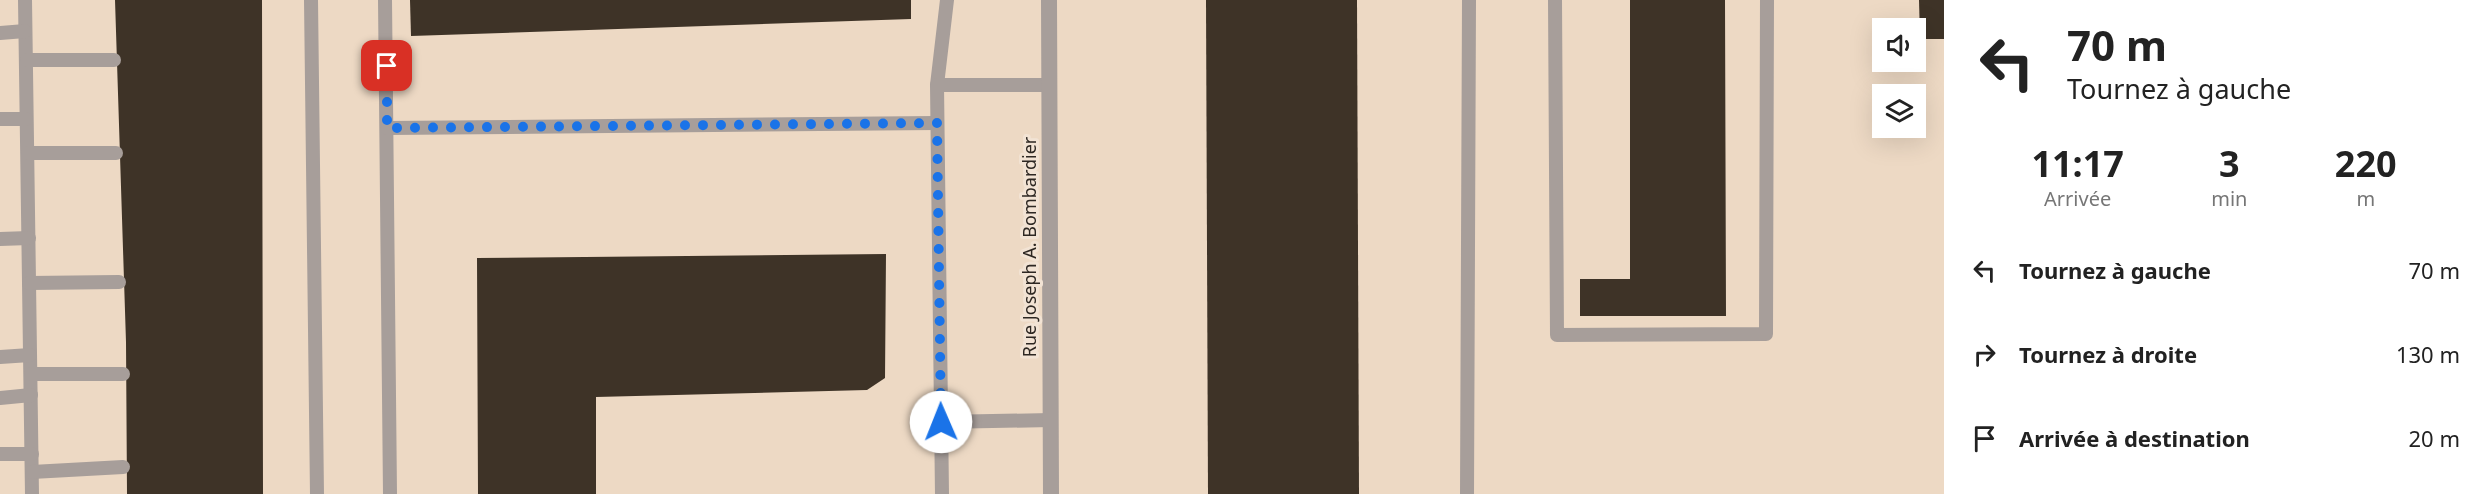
<!DOCTYPE html>
<html lang="fr">
<head>
<meta charset="utf-8">
<style>
  body { margin:0; font-family:"Noto Sans",sans-serif; background:#f6f6f6; color:#222; height:100vh; display:flex; flex-direction:column; font-size:22px; white-space:nowrap }
  * { box-sizing:border-box; margin:0 }
  p { font-size:20px; color:#767676 }
  .icon { flex:none; width:33px; height:33px; fill:none; stroke:currentColor; stroke-width:2; stroke-linecap:round; stroke-linejoin:round }
  .map { position:relative; flex:1; overflow:hidden }
  .sheet { display:flex; flex-direction:column; background:#fff; width:540px }
  .sheet>* { flex:none }
  .top-card { background:#fff; color:#222; overflow:hidden }
  .tools { position:absolute; left:1872px; top:18px; display:grid; gap:12px }
  .tools a { display:grid; place-items:center; width:54px; height:54px; border-radius:0px; background:#fff; box-shadow:0 6px 24px #0002; font-size:30px }
  .pin { position:absolute; display:grid; place-items:center; width:51px; height:51px; color:#fff; margin:-26px; border-radius:12px; box-shadow:0 3px 9px #0006 }
  .me { position:absolute; width:66px; margin:-33px; rotate:359deg; stroke-linejoin:round; filter:drop-shadow(0 0 4px #0008) }
  .turn { display:flex; align-items:center; gap:21px; height:126px; padding:0 24px; font-size:27px }
  .turn .icon { width:78px; height:78px; stroke-width:2.5 }
  .turn b { display:block; font-size:42px; line-height:51px }
  .eta { display:flex; justify-content:space-evenly; align-items:center; height:102px; text-align:center }
  .eta b { font-size:36px; font-weight:700; line-height:42px }
  ul { padding:0; list-style:none }
  li { display:flex; align-items:center; gap:18px; height:84px; padding:0 24px }
  li div { flex:1 }
  li b { display:block; font-size:22px }
  li em { font-style:normal }
  main { display:flex; flex:1; min-height:0 }
  .map>svg:first-child { display:block }
  .built { fill:#edd9c4; fill-rule:evenodd }
  .building { fill:#3e3327 }
  .lines { fill:none; stroke-linecap:round; stroke-linejoin:round }
  .service { stroke:#a79e9a; stroke-width:14 }
  .minor { stroke:#a79e9a; stroke-width:16 }
  .route { stroke:#1a73e8; stroke-width:10; stroke-dasharray:0 18 }
  .labels { text-anchor:middle; stroke-width:6; stroke-linejoin:round; paint-order:stroke }
  .street-label { font-size:18px; fill:#2d2722; stroke:#f2e3d4 }
</style>
</head>
<body>
<main>
<div class="map">
<svg width="1944" height="494" viewBox="0 0 1944 494">
  <rect width="100%" height="100%" fill="#f2e3d4"/>
  <path class="built" d="M0,0H1944V494H0ZM1882,28H1916V62H1882ZM1882,94H1916V128H1882Z"/>
  <g class="building">
    <polygon points="115,0 262,0 263,494 127,494 126,342"/>
    <polygon points="410,0 911,0 911,19 411,36"/>
    <polygon points="1206,0 1357,0 1359,494 1208,494"/>
    <polygon points="1630,0 1725,0 1726,316 1580,316 1580,279 1630,279"/>
    <polygon points="1919,0 1944,0 1944,39 1920,39"/>
    <polygon points="886,254 885,378 867,390 596,397 596,494 478,494 477,258"/>
  </g>
  <g class="lines">
    <g class="service">
      <polyline points="25,0 32,494"/>
      <polyline points="311,0 317,494"/>
      <polyline points="385,0 390,494"/>
      <polyline points="1555,0 1557,335 1766,334 1767,0"/>
      <polyline points="0,33 25,31"/>
      <polyline points="27,60 114,60"/>
      <polyline points="937,85 947,0"/>
      <polyline points="0,119 26,119"/>
      <polyline points="387,128 937,123"/>
      <polyline points="28,153 116,153"/>
      <polyline points="0,239 29,238"/>
      <polyline points="29,283 119,282"/>
      <polyline points="0,357 30,355"/>
      <polyline points="31,374 123,374"/>
      <polyline points="0,398 31,395"/>
      <polyline points="941,422 1051,420"/>
      <polyline points="0,454 32,454"/>
      <polyline points="32,472 123,467"/>
      <polyline points="942,494 937,85 1049,85"/>
      <polyline points="1467,494 1469,0"/>
    </g>
    <polyline class="minor" points="1049,0 1051,494"/>
  </g>
  <g class="lines">
    <polyline class="route" points="387,66 387,128 937,123 941,422"/>
  </g>
  <g class="labels">
    <g class="street-label">
      <text transform="translate(1030 247) rotate(-90)" y="6">Rue Joseph A. Bombardier</text>
    </g>
  </g>
</svg>
<div class="tools">
<a><svg class="icon" aria-label="sound" viewBox="0 0 24 24"><path d="M4 9h4l5-4v14l-5-4H4zM17 9q2 3 0 6"/></svg></a>
<a><svg class="icon" aria-label="layers" viewBox="0 0 24 24"><path d="M12 4l9 5-9 5-9-5zM3 14l9 5 9-5"/></svg></a>
</div>
<div class="pin" style="left:387px;top:66px;background:#d93025"><svg class="icon" aria-label="arrive" viewBox="0 0 24 24"><path d="M6 21V4h12l-3 4 3 4H6"/></svg></div>
<svg class="me" style="left:941px;top:422px" viewBox="-20 -20 40 40"><circle r="19" fill="#fff"/><path d="M0-13L10 11 0 6-10 11z" fill="#1a73e8"/></svg>
</div>
<section class="sheet">
<div class="top-card">
<div class="turn"><svg class="icon" aria-label="left" viewBox="0 0 24 24"><path d="M17 20v-9H6M10 6l-5 5 5 5"/></svg><div><b>70 m</b>Tournez à gauche</div></div>
</div>
<div class="eta">
<div><b>11:17</b><p>Arrivée</p></div>
<div><b>3</b><p>min</p></div>
<div><b>220</b><p>m</p></div>
</div>
<ul>
<li><svg class="icon" aria-label="left" viewBox="0 0 24 24"><path d="M17 20v-9H6M10 6l-5 5 5 5"/></svg><div><b>Tournez à gauche</b></div><em>70 m</em></li>
<li><svg class="icon" aria-label="right" viewBox="0 0 24 24"><path d="M7 20v-9h11M14 6l5 5-5 5"/></svg><div><b>Tournez à droite</b></div><em>130 m</em></li>
<li><svg class="icon" aria-label="arrive" viewBox="0 0 24 24"><path d="M6 21V4h12l-3 4 3 4H6"/></svg><div><b>Arrivée à destination</b></div><em>20 m</em></li>
</ul>
</section>
</main>
</body>
</html>
